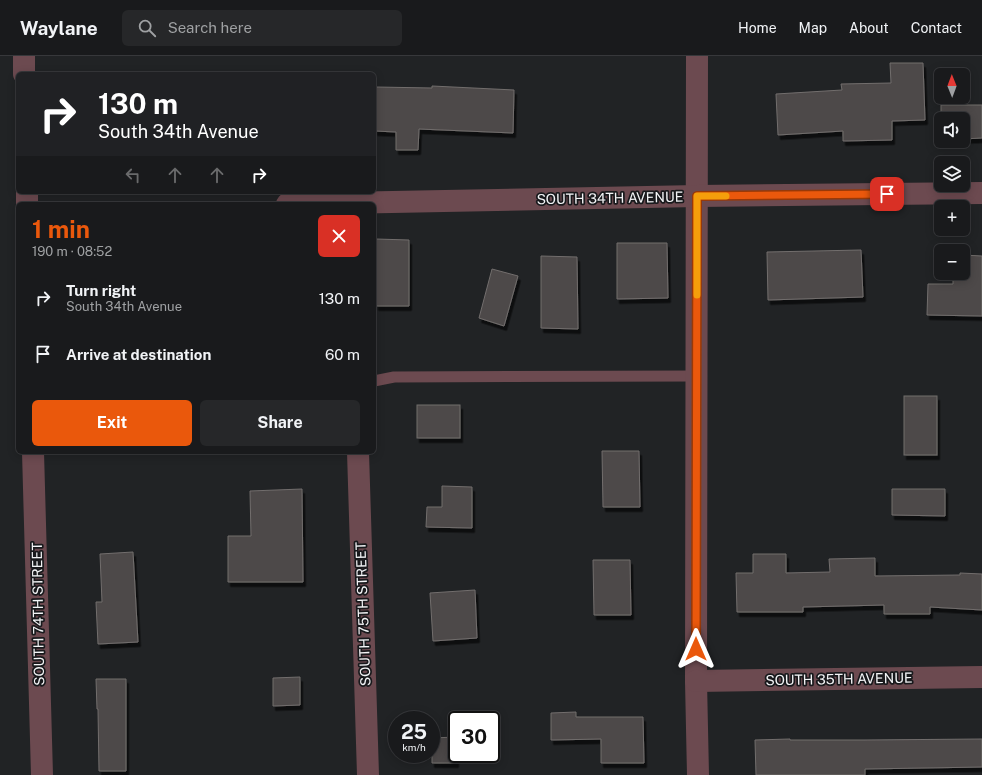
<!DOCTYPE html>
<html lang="en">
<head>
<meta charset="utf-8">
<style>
  body { margin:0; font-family:"Public Sans",sans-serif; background:#262729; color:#f1f3f6; height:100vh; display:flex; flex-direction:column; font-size:15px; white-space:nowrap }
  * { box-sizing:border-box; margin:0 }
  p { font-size:13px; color:#9fa1a3 }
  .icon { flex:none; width:22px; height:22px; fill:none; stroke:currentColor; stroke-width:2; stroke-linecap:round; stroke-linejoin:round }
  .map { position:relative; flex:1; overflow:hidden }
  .side { position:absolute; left:16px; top:146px; width:360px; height:252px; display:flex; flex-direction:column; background:#191a1c; border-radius:6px; box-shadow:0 2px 10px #0003,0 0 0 1px #37383b }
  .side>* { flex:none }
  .banner { position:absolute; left:16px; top:16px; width:360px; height:122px; border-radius:6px; box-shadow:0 2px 10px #0003,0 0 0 1px #37383b; background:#202124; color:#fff; overflow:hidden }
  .needle { width:26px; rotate:359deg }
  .tools { position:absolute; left:934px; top:12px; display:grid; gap:8px }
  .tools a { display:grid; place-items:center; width:36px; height:36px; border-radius:6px; background:#191a1c; box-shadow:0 2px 10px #0003,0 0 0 1px #37383b; font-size:20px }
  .speed { position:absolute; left:388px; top:655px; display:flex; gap:8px; font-size:20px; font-weight:700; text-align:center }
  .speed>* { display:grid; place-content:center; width:52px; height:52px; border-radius:50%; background:#191a1c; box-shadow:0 2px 10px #0003,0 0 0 1px #37383b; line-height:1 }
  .speed small { font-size:10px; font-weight:400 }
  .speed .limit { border:2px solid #111; border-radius:6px; background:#fff; color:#111 }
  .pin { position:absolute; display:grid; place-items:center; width:34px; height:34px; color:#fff; margin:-17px; border-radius:8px; box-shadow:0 2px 6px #0006 }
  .me { position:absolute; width:44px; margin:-22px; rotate:0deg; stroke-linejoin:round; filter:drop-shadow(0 0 3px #0008) }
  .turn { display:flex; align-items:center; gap:14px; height:84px; padding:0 16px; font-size:18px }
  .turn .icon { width:52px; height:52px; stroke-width:2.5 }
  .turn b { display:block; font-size:28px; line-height:34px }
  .lanes { display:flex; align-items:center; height:38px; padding:0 16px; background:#0003; justify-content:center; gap:20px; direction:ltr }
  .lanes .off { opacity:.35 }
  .round { display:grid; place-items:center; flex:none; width:42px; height:42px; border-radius:6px; background:#262729 }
  .headline { display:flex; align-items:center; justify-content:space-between; height:68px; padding:0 16px }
  h1 { font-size:24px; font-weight:700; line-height:30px; color:#ea580c }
  .button { display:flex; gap:8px; margin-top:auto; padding:8px 16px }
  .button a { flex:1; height:46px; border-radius:6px; background:#ea580c; color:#fff; font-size:16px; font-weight:700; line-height:46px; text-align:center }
  .button a+a { background:#262729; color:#f1f3f6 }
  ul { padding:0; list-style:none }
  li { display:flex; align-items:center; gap:12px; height:56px; padding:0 16px }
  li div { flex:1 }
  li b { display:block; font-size:15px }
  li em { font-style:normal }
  header { display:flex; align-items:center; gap:24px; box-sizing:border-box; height:56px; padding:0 20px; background:#191a1c; border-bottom:1px solid #37383b }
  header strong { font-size:19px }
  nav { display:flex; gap:22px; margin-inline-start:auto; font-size:14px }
  .search { width:280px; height:36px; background:#262729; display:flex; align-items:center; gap:10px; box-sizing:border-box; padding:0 14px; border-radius:6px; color:#9fa1a3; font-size:15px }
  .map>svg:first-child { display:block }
  .building { fill:#4d4949; stroke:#726e6d; filter:url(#shadow) }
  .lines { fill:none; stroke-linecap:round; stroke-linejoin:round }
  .service { stroke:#6c4a50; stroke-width:11 }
  .minor { stroke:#6c4a50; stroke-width:22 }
  .route-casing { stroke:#983908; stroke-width:10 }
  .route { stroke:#ea580c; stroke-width:7 }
  .slow { stroke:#f59e0b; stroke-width:7 }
  .labels { text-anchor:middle; stroke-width:3.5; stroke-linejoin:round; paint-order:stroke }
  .street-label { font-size:14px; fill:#f3f4f6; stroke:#18191c }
</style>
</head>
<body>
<header>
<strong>Waylane</strong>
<div class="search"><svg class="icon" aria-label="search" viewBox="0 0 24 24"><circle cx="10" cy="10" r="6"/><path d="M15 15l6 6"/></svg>Search here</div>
<nav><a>Home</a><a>Map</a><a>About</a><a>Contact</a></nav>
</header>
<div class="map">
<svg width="982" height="719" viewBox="0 0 982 719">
  <defs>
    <filter id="shadow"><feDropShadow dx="2.5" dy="4.5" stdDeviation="0" flood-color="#0009"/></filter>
  </defs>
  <rect width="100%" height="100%" fill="#212325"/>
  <g class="building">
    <polygon points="890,7 923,7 925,64 892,65 892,84 843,85 843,75 778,79 776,38 842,34 841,28 891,27"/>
    <polygon points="432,30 514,34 513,77 419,73 418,94 396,94 396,76 375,75 376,31 432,32"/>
    <polygon points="941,49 982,49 982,82 963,83 963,63 941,63 941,83"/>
    <polygon points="376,183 409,184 409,250 376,250"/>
    <polygon points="617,187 667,187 668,242 617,243"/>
    <polygon points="861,194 863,241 768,244 767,196"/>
    <polygon points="963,199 982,200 982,260 927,259 928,228 953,228 953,217 963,217"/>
    <polygon points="541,200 577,201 578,273 541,272"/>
    <polygon points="492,213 518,220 504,270 479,262"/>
    <rect x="904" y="340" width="33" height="59"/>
    <rect x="417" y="349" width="43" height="33"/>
    <polygon points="602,395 639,395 640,451 603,451"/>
    <polygon points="442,430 472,431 472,472 426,471 427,451 442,451"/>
    <polygon points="302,433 303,526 228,526 228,480 251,480 250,435"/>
    <polygon points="892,433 945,433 945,460 892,459"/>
    <polygon points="133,496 138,586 98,588 96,546 102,546 100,498"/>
    <polygon points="753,498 786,498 786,517 830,516 829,503 875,502 875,520 960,519 960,517 982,518 982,554 930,551 930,558 884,558 884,549 803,551 803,556 737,556 736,517 753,517"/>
    <polygon points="593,504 630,504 631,559 594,559"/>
    <polygon points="475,534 477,582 433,585 430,537"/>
    <polygon points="300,621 300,649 273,650 273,622"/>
    <polygon points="96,623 126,623 126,715 99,715 98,653 97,653"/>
    <polygon points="576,656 576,661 643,661 644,707 601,707 601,683 551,684 551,657"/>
    <polygon points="456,681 456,707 432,707 432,682"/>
    <polygon points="790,683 790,684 864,684 982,683 982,711 865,713 865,719 756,719 755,684"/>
  </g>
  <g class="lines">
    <polyline class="service" points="374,325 394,321 696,320"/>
    <g class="minor">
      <polyline points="24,0 24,18"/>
      <polyline points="697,0 696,625 698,719"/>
      <polyline points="27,136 27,148"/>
      <polyline points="287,148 697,140 982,137"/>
      <polyline points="33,396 42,719"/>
      <polyline points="358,396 368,719"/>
      <polyline points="696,625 982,621"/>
    </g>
  </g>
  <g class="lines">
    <g class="route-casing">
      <polyline id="route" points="696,593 697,140 887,138"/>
    </g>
    <use href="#route" class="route"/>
    <polyline class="slow" points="697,239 697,140 726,140"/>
  </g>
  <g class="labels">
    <g class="street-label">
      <text transform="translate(610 142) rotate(-1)" y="5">SOUTH 34TH AVENUE</text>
      <text transform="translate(38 558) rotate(-91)" y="5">SOUTH 74TH STREET</text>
      <text transform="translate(363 558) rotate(-92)" y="5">SOUTH 75TH STREET</text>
      <text transform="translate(839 623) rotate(-1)" y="5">SOUTH 35TH AVENUE</text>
    </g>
  </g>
</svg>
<div class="tools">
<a><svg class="needle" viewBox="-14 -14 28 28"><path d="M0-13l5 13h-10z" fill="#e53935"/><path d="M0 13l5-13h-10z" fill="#9fa1a3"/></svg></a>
<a><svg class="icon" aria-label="sound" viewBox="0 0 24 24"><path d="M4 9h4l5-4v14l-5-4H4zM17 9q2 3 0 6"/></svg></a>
<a><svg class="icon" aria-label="layers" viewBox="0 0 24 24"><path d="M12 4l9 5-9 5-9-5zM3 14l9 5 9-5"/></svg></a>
<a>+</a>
<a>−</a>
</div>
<div class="speed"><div>25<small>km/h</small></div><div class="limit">30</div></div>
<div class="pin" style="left:887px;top:138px;background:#d93025"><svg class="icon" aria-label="arrive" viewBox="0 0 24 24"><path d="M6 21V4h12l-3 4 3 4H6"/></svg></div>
<svg class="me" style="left:696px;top:593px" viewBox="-20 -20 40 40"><path d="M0-17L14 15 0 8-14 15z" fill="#ea580c" stroke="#fff" stroke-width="4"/></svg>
<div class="banner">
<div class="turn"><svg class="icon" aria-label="right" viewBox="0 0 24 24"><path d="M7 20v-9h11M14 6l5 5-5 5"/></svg><div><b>130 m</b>South 34th Avenue</div></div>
<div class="lanes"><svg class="icon off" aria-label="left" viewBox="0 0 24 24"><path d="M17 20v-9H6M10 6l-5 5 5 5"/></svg><svg class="icon off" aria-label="ahead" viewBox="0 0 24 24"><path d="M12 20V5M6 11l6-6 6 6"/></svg><svg class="icon off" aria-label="ahead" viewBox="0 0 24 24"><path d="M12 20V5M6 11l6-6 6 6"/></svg><svg class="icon" aria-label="right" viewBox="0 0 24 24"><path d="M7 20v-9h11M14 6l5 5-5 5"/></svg></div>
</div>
<section class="side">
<div class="headline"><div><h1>1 min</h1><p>190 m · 08:52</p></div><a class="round" style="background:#d93025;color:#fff"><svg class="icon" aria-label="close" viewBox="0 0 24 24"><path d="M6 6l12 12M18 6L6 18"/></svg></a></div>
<ul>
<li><svg class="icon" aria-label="right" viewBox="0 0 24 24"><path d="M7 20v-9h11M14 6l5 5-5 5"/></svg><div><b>Turn right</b><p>South 34th Avenue</p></div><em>130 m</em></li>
<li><svg class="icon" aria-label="arrive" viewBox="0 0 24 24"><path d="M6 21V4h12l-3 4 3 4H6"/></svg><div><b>Arrive at destination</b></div><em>60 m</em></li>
</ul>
<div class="button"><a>Exit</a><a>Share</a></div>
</section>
</div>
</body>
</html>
